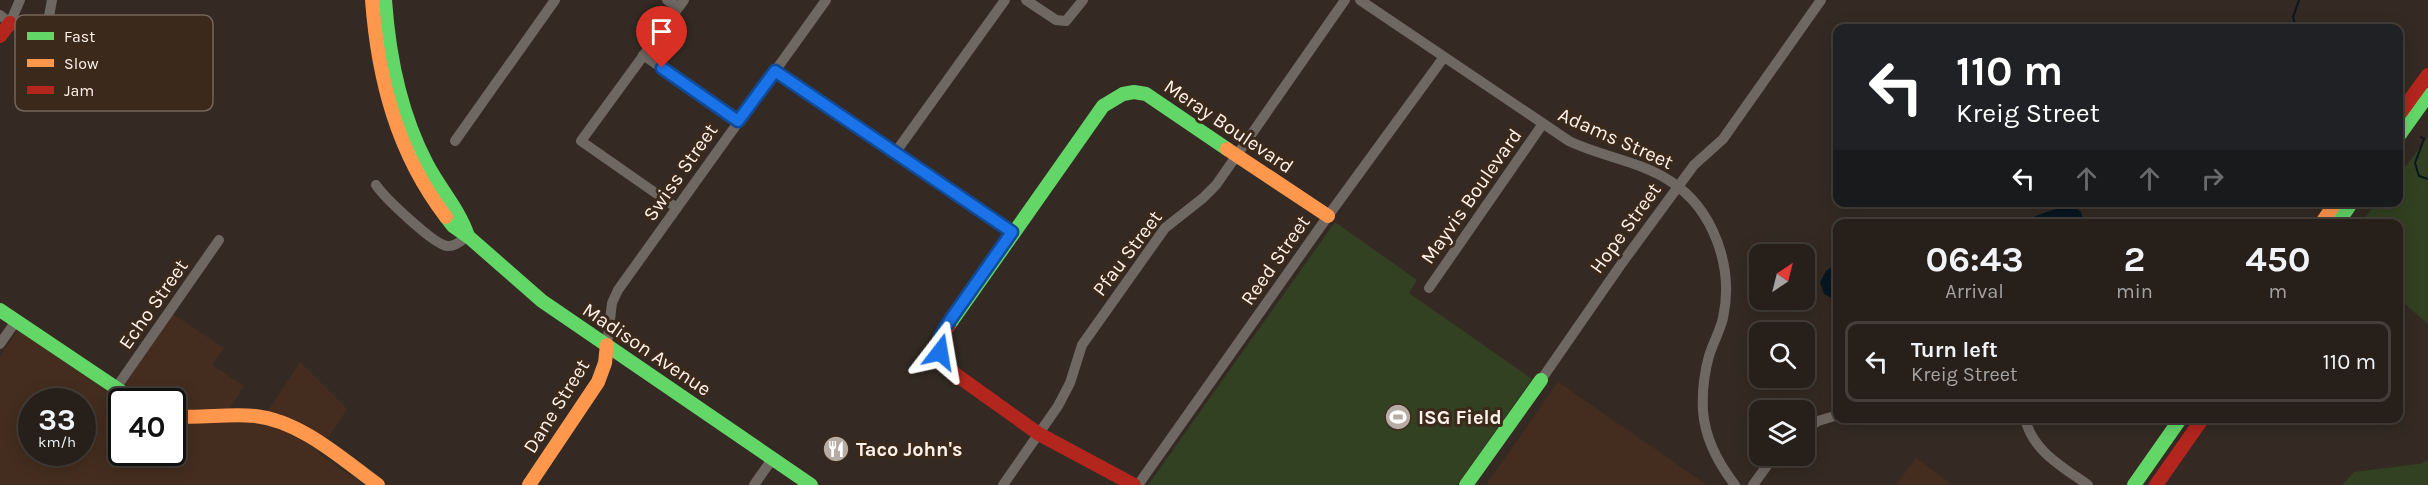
<!DOCTYPE html>
<html lang="en">
<head>
<meta charset="utf-8">
<style>
  body { margin:0; font-family:Karla,sans-serif; background:#2f2823; color:#f1f3f6; height:100vh; display:flex; flex-direction:column; font-size:22px; white-space:nowrap }
  * { box-sizing:border-box; margin:0 }
  p { font-size:20px; color:#a4a3a2 }
  .icon { flex:none; width:33px; height:33px; fill:none; stroke:currentColor; stroke-width:2; stroke-linecap:round; stroke-linejoin:round }
  .map { position:relative; flex:1; overflow:hidden }
  .details { position:absolute; left:1833px; top:219px; width:570px; height:204px; display:flex; flex-direction:column; background:#27201a; border-radius:12px; box-shadow:0 3px 15px #0003,0 0 0 2px #433e39 }
  .details>* { flex:none }
  .hud { position:absolute; left:1833px; top:24px; width:570px; height:183px; border-radius:12px; box-shadow:0 3px 15px #0003,0 0 0 2px #433e39; background:#202124; color:#fff; overflow:hidden }
  .needle { width:39px; rotate:35deg }
  .tools { position:absolute; left:1749px; top:244px; display:grid; gap:12px }
  .tools a { display:grid; place-items:center; width:66px; height:66px; border-radius:12px; background:#27201a; box-shadow:0 3px 15px #0003,0 0 0 2px #433e39; font-size:30px }
  .speed { position:absolute; left:18px; top:388px; display:flex; gap:12px; font-size:30px; font-weight:700; text-align:center }
  .speed>* { display:grid; place-content:center; width:78px; height:78px; border-radius:50%; background:#27201a; box-shadow:0 3px 15px #0003,0 0 0 2px #433e39; line-height:1 }
  .speed small { font-size:15px; font-weight:400 }
  .speed .limit { border:3px solid #111; border-radius:9px; background:#fff; color:#111 }
  .pin { position:absolute; display:grid; place-items:center; width:51px; height:51px; color:#fff; margin:-62px -26px; border-radius:50% 50% 50% 0; rotate:-45deg; box-shadow:0 0 6px #0007 }
  .pin .icon { rotate:45deg }
  .me { position:absolute; width:66px; margin:-33px; rotate:14deg; stroke-linejoin:round; filter:drop-shadow(0 0 4px #0008) }
  .turn { display:flex; align-items:center; gap:21px; height:126px; padding:0 24px; font-size:27px }
  .turn .icon { width:78px; height:78px; stroke-width:2.5 }
  .turn b { display:block; font-size:42px; line-height:51px }
  .lanes { display:flex; align-items:center; height:57px; padding:0 24px; background:#0003; justify-content:center; gap:30px; direction:ltr }
  .lanes .off { opacity:.35 }
  .eta { display:flex; justify-content:space-evenly; align-items:center; height:102px; text-align:center }
  .eta b { font-size:36px; font-weight:700; line-height:42px }
  ul { padding:0; list-style:none }
  li { display:flex; align-items:center; gap:18px; height:81px; margin:0 12px 9px; padding:0 12px; border:3px solid #433e39; border-radius:12px }
  li div { flex:1 }
  li b { display:block; font-size:22px }
  li em { font-style:normal }
  .map>svg:first-child { display:block }
  .built { fill:#442d1e; fill-rule:evenodd }
  .green { fill:#324121 }
  .water { fill:#081721 }
  .lines { fill:none; stroke-linecap:round; stroke-linejoin:round }
  .stream { stroke:#081721; stroke-width:2 }
  .street { stroke:#6f6762; stroke-width:10 }
  .fast { stroke:#63d668; stroke-width:14 }
  .slow { stroke:#ff974d; stroke-width:14 }
  .jam { stroke:#b3261e; stroke-width:14 }
  .route-casing { stroke:#114b97; stroke-width:15 }
  .route { stroke:#1a73e8; stroke-width:10 }
  .labels { text-anchor:middle; stroke-width:6; stroke-linejoin:round; paint-order:stroke }
  .street-label { font-size:20px; fill:#fef2ea; stroke:#3b291c }
  .poi-label { font-size:20px; font-weight:bold; fill:#fef2ea; stroke:#3b291c; text-anchor:start }
  .key { fill:#3b291c; stroke:#76655a; stroke-width:1.5 }
  .key-label { font-size:16px; fill:#fef2ea }
</style>
</head>
<body>
<div class="map">
<svg width="2428" height="485" viewBox="0 0 2428 485">
  <rect width="100%" height="100%" fill="#342a23"/>
  <g class="built">
    <path d="M173,314L224,348L212,365L244,386L225,416L264,417L300,362L347,409L318,453L364,485H0V356L18,330L116,397ZM32,402H82V453H32ZM122,402H172V453H122Z"/>
    <polygon points="1558,382 1707,485 1486,485"/>
    <polygon points="1916,458 1953,485 1896,485"/>
  </g>
  <g class="green">
    <polygon points="2428,137 2428,324 2399,299 2398,224 2360,223 2377,203 2398,202 2399,175"/>
    <polygon points="1335,222 1417,280 1409,293 1532,379 1457,485 1148,485"/>
    <polygon points="2428,460 2428,485 2342,485 2354,472 2419,464"/>
  </g>
  <g class="water">
    <path d="M2072,205L2081,212L2084,223H2021C2029,217 2061,207 2072,205Z"/>
    <polygon points="1837,263 1837,301 1824,294 1820,282 1826,271"/>
  </g>
  <g class="lines">
    <g class="stream">
      <polyline points="2296,28 2293,17 2299,0"/>
      <polyline points="2421,137 2424,139 2415,163 2419,176 2428,179"/>
    </g>
    <g class="street">
      <polyline points="667,0 678,7"/>
      <polyline points="1026,0 1056,20 1066,21 1083,0"/>
      <path d="M1360,0L1569,141C1602,157 1640,161 1670,181C1714,209 1734,268 1723,318C1720,331 1713,343 1709,356C1704,374 1702,393 1703,411C1705,439 1718,463 1735,485"/>
      <path d="M0,15C15,28 30,35 48,22L52,0"/>
      <polyline points="10,23 20,0"/>
      <polyline points="643,55 738,121"/>
      <polyline points="775,71 1012,232"/>
      <polyline points="455,141 555,0"/>
      <polyline points="895,153 1005,0"/>
      <path d="M376,185C384,197 433,244 447,246C455,247 462,240 468,236"/>
      <polyline points="677,208 581,141 684,0"/>
      <polyline points="1429,288 1542,125"/>
      <polyline points="0,344 16,321"/>
      <polyline points="607,345 612,303 618,290 826,0"/>
      <polyline points="1541,380 1622,263 1694,165 1723,139 1821,0"/>
      <polyline points="116,388 219,240"/>
      <path d="M2025,418C2032,451 2063,467 2088,485"/>
      <polyline points="1804,430 1818,421 1838,415"/>
      <polyline points="754,485 773,458"/>
      <polyline points="1003,485 1058,406 1070,383 1082,345 1165,228 1203,198 1216,185 1345,0"/>
      <polyline points="1138,485 1328,216 1444,57"/>
      <polyline points="1753,485 1774,456"/>
    </g>
    <g class="fast">
      <path d="M385,0C389,57 400,113 427,164C440,189 459,209 468,236"/>
      <polyline points="2398,137 2428,95"/>
      <polyline points="446,217 453,226 470,238 542,301 811,485"/>
      <polyline points="2337,224 2352,202"/>
      <polyline points="0,310 137,402"/>
      <polyline points="949,325 1103,106 1123,94 1134,92 1146,94 1227,149"/>
      <polyline points="1466,485 1541,380"/>
      <polyline points="2134,485 2181,418"/>
    </g>
    <g class="slow">
      <path d="M372,0C378,79 397,153 446,217"/>
      <polyline points="1227,149 1328,216"/>
      <polyline points="2321,224 2336,202"/>
      <path d="M172,416C200,419 227,413 255,416C301,421 342,459 378,485"/>
      <polyline points="529,485 598,382 605,363 607,345"/>
    </g>
    <g class="jam">
      <polyline points="0,36 10,23"/>
      <polyline points="2398,116 2428,75"/>
      <path d="M949,325C935,344 939,357 955,374L1039,434L1134,485"/>
      <polyline points="2156,485 2203,418"/>
    </g>
  </g>
  <g class="lines">
    <g class="route-casing">
      <polyline id="route" points="662,68 738,121 775,71 1012,232 946,326 940,337 940,352"/>
    </g>
    <use href="#route" class="route"/>
  </g>
  <defs>
    <g id="stadium-disc" transform="scale(1.35)"><circle r="9.5" fill="#b7aca4" stroke="#3b291c"/><path d="M0-5a6.5 5 0 1 0 0 10a6.5 5 0 1 0 0-10ZM-3.5-1.8h7v3.6h-7Z" fill="#fff"/></g>
    <g id="restaurant-disc" transform="scale(1.35)"><circle r="9.5" fill="#b7aca4" stroke="#3b291c"/><path d="M-5-6h1v4h1v-4h1v4h1v-4h1v5L-1.5 .5V6h-2V.5L-5-1ZM5-6V6H3V1.5H1.5Q1.5-4 5-6Z" fill="#fff"/></g>
  </defs>
  <g fill-rule="evenodd">
    <use href="#stadium-disc" x="1398" y="417"/>
    <use href="#restaurant-disc" x="836" y="449"/>
  </g>
  <g class="labels">
    <g class="street-label">
      <text transform="translate(1229 126) rotate(34)" y="7">Meray Boulevard</text>
      <text transform="translate(1616 138) rotate(24)" y="7">Adams Street</text>
      <text transform="translate(680 172) rotate(-55)" y="7">Swiss Street</text>
      <text transform="translate(1471 196) rotate(-55)" y="7">Mayvis Boulevard</text>
      <text transform="translate(1625 228) rotate(-54)" y="7">Hope Street</text>
      <text transform="translate(1127 253) rotate(-53)" y="7">Pfau Street</text>
      <text transform="translate(1275 260) rotate(-55)" y="7">Reed Street</text>
      <text transform="translate(153 304) rotate(-55)" y="7">Echo Street</text>
      <text transform="translate(647 349) rotate(34)" y="7">Madison Avenue</text>
      <text transform="translate(556 406) rotate(-58)" y="7">Dane Street</text>
    </g>
    <g class="poi-label">
      <text x="1418" y="424">ISG Field</text>
      <text x="856" y="456">Taco John's</text>
    </g>
  </g>
  <rect x="15" y="15" width="198" height="96" rx="9" class="key"/>
  <rect x="27" y="32" width="27" height="8" fill="#63d668"/>
  <rect x="27" y="59" width="27" height="8" fill="#ff974d"/>
  <rect x="27" y="86" width="27" height="8" fill="#b3261e"/>
  <g class="key-label">
    <text x="64" y="42">Fast</text>
    <text x="64" y="69">Slow</text>
    <text x="64" y="96">Jam</text>
  </g>
</svg>
<div class="tools">
<a><svg class="needle" viewBox="-14 -14 28 28"><path d="M0-13l5 13h-10z" fill="#e53935"/><path d="M0 13l5-13h-10z" fill="#a4a3a2"/></svg></a>
<a><svg class="icon" aria-label="search" viewBox="0 0 24 24"><circle cx="10" cy="10" r="6"/><path d="M15 15l6 6"/></svg></a>
<a><svg class="icon" aria-label="layers" viewBox="0 0 24 24"><path d="M12 4l9 5-9 5-9-5zM3 14l9 5 9-5"/></svg></a>
</div>
<div class="speed"><div>33<small>km/h</small></div><div class="limit">40</div></div>
<div class="pin" style="left:662px;top:68px;background:#d93025"><svg class="icon" aria-label="arrive" viewBox="0 0 24 24"><path d="M6 21V4h12l-3 4 3 4H6"/></svg></div>
<svg class="me" style="left:940px;top:352px" viewBox="-20 -20 40 40"><path d="M0-17L14 15 0 8-14 15z" fill="#1a73e8" stroke="#fff" stroke-width="4"/></svg>
<div class="hud">
<div class="turn"><svg class="icon" aria-label="left" viewBox="0 0 24 24"><path d="M17 20v-9H6M10 6l-5 5 5 5"/></svg><div><b>110 m</b>Kreig Street</div></div>
<div class="lanes"><svg class="icon" aria-label="left" viewBox="0 0 24 24"><path d="M17 20v-9H6M10 6l-5 5 5 5"/></svg><svg class="icon off" aria-label="ahead" viewBox="0 0 24 24"><path d="M12 20V5M6 11l6-6 6 6"/></svg><svg class="icon off" aria-label="ahead" viewBox="0 0 24 24"><path d="M12 20V5M6 11l6-6 6 6"/></svg><svg class="icon off" aria-label="right" viewBox="0 0 24 24"><path d="M7 20v-9h11M14 6l5 5-5 5"/></svg></div>
</div>
<section class="details">
<div class="eta">
<div><b>06:43</b><p>Arrival</p></div>
<div><b>2</b><p>min</p></div>
<div><b>450</b><p>m</p></div>
</div>
<ul>
<li><svg class="icon" aria-label="left" viewBox="0 0 24 24"><path d="M17 20v-9H6M10 6l-5 5 5 5"/></svg><div><b>Turn left</b><p>Kreig Street</p></div><em>110 m</em></li>
</ul>
</section>
</div>
</body>
</html>
